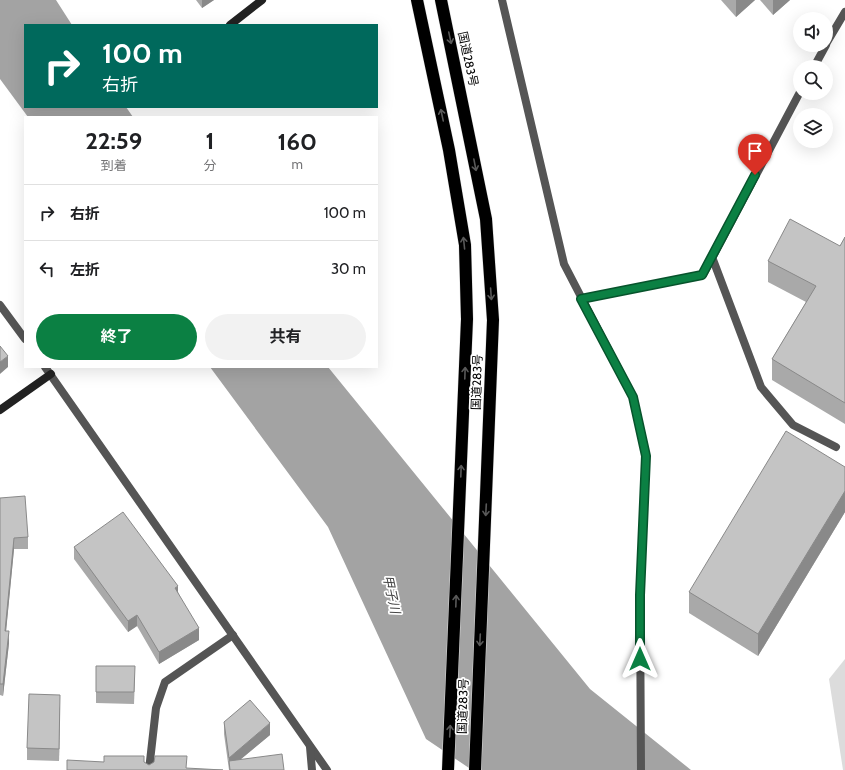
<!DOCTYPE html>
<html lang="ja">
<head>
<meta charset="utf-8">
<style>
  body { margin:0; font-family:Cabin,"Noto Sans JP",sans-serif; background:#f2f2f2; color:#202124; height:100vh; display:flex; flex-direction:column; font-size:15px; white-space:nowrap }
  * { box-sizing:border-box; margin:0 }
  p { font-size:13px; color:#757577 }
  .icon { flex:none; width:22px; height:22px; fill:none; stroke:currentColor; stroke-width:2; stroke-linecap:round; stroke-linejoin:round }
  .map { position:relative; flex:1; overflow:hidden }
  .drawer { position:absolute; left:24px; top:116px; width:354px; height:252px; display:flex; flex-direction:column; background:#fff; border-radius:0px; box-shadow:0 4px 16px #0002 }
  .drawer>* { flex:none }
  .banner { position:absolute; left:24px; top:24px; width:354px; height:84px; border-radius:0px; box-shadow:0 4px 16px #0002; background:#00695c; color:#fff; overflow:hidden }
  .controls { position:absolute; left:793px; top:12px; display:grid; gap:8px }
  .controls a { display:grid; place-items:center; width:40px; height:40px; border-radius:50%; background:#fff; box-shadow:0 4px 16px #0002; font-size:20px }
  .pin { position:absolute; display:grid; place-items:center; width:34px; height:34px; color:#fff; margin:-41px -17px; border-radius:50% 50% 50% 0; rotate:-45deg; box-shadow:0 0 4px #0007 }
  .pin .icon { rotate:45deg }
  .me { position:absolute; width:44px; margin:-22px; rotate:0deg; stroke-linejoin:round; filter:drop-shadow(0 0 3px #0008) }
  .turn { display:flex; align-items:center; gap:14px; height:84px; padding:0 12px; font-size:18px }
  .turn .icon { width:52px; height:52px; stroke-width:2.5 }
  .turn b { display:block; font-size:28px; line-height:34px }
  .eta { display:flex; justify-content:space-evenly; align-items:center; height:68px; text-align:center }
  .eta b { font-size:24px; font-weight:700; line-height:28px }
  .primary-button { display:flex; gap:8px; margin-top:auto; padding:8px 12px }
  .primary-button a { flex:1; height:46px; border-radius:24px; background:#0b8043; color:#fff; font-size:16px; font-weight:700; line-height:46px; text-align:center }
  .primary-button a+a { background:#f2f2f2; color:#202124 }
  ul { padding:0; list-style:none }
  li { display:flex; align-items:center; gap:12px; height:56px; padding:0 12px; border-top:1px solid #e0e0e0 }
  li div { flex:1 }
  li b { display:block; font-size:15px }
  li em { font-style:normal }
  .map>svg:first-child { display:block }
  .green { fill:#dcdcdc }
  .water { fill:#a3a3a3 }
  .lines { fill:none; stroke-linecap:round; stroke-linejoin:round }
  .highway-casing { stroke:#dbdbdb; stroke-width:13 }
  .lane { stroke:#555; stroke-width:8 }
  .street { stroke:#555; stroke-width:8 }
  .secondary { stroke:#222; stroke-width:8 }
  .highway { stroke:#000; stroke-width:12 }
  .wall { fill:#a9a9a9 }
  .shaded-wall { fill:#898989 }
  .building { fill:#c4c4c4; stroke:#898989 }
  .oneway { stroke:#595959 }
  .route-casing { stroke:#07532c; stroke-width:10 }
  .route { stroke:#0b8043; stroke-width:7 }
  .labels { text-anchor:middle; stroke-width:3.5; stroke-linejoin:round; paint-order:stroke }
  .street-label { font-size:12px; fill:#000; stroke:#fff }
  .water-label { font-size:13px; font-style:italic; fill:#444; stroke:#fff }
</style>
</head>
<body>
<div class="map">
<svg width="845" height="770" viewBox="0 0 845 770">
  <rect width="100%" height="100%" fill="#fff"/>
  <polygon class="green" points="845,659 845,770 843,770 829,679"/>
  <g class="water">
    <polygon points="0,0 56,0 72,25 25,25 25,107 126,107 133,117 28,117 0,79"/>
    <polygon points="210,367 328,367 590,689 691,770 472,770 426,739 328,527"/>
  </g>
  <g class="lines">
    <g class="highway-casing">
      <g id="highway">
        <polyline points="417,0 449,150 465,245 467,319 448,770"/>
        <polyline points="441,0 486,219 493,320 475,770"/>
      </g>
    </g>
    <g class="lane">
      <polyline points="502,0 564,264 633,397 646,456 640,595"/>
      <polyline points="826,44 845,12"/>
      <polyline points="814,67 826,45"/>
      <polyline points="712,257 761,387 793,425 836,447"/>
      <polyline points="581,299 703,275 800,92"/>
    </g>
    <g class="street">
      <polyline points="0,305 25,339"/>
      <polyline points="45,367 327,770"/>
      <polyline points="640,595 641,770"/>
      <polyline points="310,747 312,770"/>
      <polyline points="149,770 156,708 165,682 233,635"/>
    </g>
    <g class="secondary">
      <polyline points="230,25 262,0"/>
      <polyline points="0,410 51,374"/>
    </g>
    <use href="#highway" class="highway"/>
  </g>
  <g class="wall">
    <polygon points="196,0 214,0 202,8"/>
    <polygon points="721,0 755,0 736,17"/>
    <polygon points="760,0 790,0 773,15"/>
    <polygon points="845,237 845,424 772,380 772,359 806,302 768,282 768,261 840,246"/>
    <polygon points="845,467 845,512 758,656 689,613 689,592"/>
    <polygon points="0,498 28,537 28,549 14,549 6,631 9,643 3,696 0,695"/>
    <polygon points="74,547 178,592 199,640 159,664 137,626 128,632 74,559"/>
    <polygon points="135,678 134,704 96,703 96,692"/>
    <polygon points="60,707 59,761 27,760 27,748"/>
    <polygon points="224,722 270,735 240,760 284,770 229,770 224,734"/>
  </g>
  <g class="shaded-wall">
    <polygon points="202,0 214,0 202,8"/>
    <polygon points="736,0 755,0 736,17"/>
    <polygon points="773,0 790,0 773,15"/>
    <polygon points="8,356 8,367 0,374 0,362"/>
    <polygon points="845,491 845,512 758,656 758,634"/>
    <polygon points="14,538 14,549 5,642 5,631"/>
    <polygon points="178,586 178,598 175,588"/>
    <polygon points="137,615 137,626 128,632 128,621"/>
    <polygon points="199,628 199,640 159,664 159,652"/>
    <polygon points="9,631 9,643 3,696 3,684"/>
    <polygon points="60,695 60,707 59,761 59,749"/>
    <polygon points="270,723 270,735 230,768 229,761 229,769 229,758"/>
  </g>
  <g class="building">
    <polygon points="790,219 840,246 845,237 845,403 772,359 816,286 768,261"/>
    <polygon points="0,346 8,356 0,362"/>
    <polygon points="786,431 845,467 845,491 758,634 689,592"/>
    <polygon points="25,496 28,537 14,538 5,631 9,631 3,684 0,684 0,498"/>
    <polygon points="123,512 178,586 175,588 199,628 159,652 137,615 128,621 74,547"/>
    <polygon points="96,666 135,666 134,692 96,692"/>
    <polygon points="29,694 60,695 59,749 27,748"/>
    <polygon points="250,700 270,723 229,758 224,722"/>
    <polygon points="282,754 284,770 230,770 229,761"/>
    <polygon points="104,756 144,756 144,762 149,765 154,762 155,756 187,756 186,768 223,770 67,770 67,760 104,762"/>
  </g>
  <defs><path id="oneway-shaft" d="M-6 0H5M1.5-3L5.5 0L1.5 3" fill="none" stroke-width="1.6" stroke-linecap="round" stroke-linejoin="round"/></defs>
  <g class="oneway">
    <use href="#oneway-shaft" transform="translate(450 38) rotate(78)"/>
    <use href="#oneway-shaft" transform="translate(442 115) rotate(-102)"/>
    <use href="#oneway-shaft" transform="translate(475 165) rotate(79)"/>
    <use href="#oneway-shaft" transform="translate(464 243) rotate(-96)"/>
    <use href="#oneway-shaft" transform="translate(491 294) rotate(86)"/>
    <use href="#oneway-shaft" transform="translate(465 373) rotate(-88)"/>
    <use href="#oneway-shaft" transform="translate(461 471) rotate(-88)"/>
    <use href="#oneway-shaft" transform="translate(486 510) rotate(93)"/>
    <use href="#oneway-shaft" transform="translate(456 601) rotate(-88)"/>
    <use href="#oneway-shaft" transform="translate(480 640) rotate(93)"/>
    <use href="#oneway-shaft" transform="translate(450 731) rotate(-87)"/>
  </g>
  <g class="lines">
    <g class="route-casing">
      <polyline id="route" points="640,659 640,595 646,456 633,397 581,299 702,275 755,175"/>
    </g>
    <use href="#route" class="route"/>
  </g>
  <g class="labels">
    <g class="street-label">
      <text transform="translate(468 59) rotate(78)" y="4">国道283号</text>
      <text transform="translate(477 382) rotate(-88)" y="4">国道283号</text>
      <text transform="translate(463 706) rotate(-88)" y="4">国道283号</text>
    </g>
    <g class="water-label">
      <text transform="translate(392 594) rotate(78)" y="5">甲子川</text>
    </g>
  </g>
</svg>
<div class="controls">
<a><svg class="icon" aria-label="sound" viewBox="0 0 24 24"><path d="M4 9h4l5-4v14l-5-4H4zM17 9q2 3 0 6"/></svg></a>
<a><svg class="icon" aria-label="search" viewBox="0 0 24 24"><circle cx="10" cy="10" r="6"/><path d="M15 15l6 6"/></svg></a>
<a><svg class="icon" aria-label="layers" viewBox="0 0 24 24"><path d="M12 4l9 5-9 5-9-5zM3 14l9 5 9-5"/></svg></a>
</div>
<div class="pin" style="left:755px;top:175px;background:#d93025"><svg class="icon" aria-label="arrive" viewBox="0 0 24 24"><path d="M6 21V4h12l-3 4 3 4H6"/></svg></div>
<svg class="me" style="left:640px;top:659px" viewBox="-20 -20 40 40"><path d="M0-17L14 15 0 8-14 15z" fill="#0b8043" stroke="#fff" stroke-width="4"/></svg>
<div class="banner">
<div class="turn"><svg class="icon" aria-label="right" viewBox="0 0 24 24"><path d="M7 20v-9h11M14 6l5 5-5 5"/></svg><div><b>100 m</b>右折</div></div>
</div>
<section class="drawer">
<div class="eta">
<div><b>22:59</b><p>到着</p></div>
<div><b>1</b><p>分</p></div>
<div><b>160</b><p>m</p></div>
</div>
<ul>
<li><svg class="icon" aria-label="right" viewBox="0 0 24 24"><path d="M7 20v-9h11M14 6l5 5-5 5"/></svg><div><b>右折</b></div><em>100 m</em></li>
<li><svg class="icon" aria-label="left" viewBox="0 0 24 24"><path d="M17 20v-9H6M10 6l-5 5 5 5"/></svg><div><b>左折</b></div><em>30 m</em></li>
</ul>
<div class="primary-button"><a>終了</a><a>共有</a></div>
</section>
</div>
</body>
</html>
